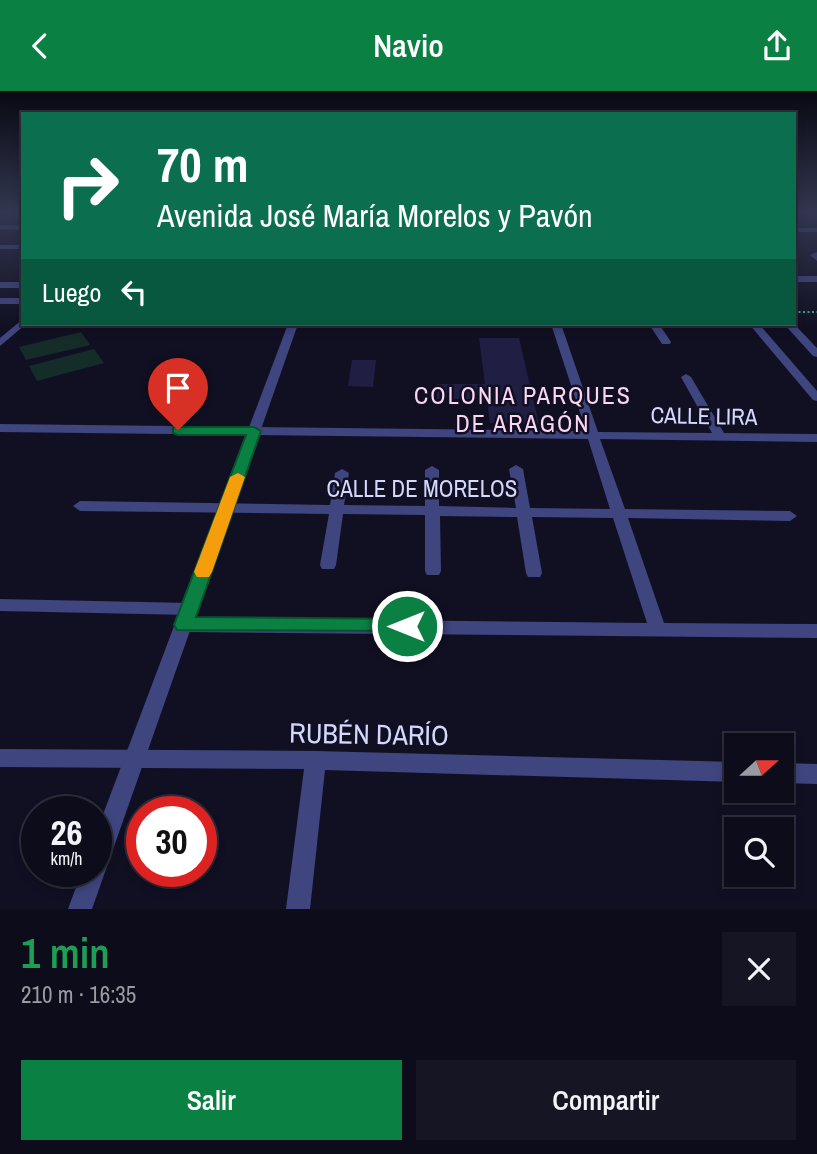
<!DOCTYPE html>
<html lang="es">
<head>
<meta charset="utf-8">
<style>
  body { margin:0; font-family:"Archivo Narrow",sans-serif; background:#161523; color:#f1f3f6; height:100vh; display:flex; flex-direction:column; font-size:26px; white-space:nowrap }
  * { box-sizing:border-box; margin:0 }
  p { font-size:23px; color:#9a9ba2 }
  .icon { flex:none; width:38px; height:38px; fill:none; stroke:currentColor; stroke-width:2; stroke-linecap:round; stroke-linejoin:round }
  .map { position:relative; height:818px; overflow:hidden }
  .drawer { display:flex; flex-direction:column; background:#0d0c1a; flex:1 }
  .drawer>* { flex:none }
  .top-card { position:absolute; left:21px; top:21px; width:775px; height:214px; border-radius:0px; box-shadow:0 4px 10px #0003,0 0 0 2px #2d2c39; background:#0b6e4f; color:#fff; overflow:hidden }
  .needle { width:46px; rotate:69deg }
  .buttons { position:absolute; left:724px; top:642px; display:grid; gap:14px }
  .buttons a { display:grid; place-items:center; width:70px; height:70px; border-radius:0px; background:#0d0c1a; box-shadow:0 4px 10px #0003,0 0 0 2px #2d2c39; font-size:35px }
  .speed { position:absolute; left:21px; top:705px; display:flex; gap:14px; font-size:35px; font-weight:700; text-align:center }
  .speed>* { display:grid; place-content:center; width:91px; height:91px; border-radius:50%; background:#0d0c1a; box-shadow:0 4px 10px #0003,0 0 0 2px #2d2c39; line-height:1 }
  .speed small { font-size:18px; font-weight:400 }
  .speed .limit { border:10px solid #d22; background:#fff; color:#111 }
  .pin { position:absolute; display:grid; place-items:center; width:60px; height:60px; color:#fff; margin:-72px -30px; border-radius:50% 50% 50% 0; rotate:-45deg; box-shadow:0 0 7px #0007 }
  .pin .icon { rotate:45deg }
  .me { position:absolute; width:77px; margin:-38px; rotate:270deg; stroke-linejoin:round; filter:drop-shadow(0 0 5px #0008) }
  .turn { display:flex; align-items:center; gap:24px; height:147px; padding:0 21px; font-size:32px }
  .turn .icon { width:91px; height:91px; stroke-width:2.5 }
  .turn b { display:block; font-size:49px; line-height:60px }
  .then { display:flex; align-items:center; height:66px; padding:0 21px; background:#0003; gap:14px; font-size:26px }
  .round { display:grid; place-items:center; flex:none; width:74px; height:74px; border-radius:0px; background:#161523 }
  .summary { display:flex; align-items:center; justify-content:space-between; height:119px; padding:0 21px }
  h1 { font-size:42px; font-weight:600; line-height:52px; color:#1e9e55 }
  .action { display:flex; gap:14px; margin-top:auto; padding:14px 21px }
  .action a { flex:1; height:80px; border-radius:0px; background:#0b8043; color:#fff; font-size:28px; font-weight:600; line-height:80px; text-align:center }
  .action a+a { background:#161523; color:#f1f3f6 }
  header { display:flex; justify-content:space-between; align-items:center; height:91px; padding:0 21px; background:#0b8043; color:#fff; font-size:32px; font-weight:600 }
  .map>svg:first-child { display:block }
  .green { fill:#142d29 }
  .building { fill:#201e43 }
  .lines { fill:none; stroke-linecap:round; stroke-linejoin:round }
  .path { stroke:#38ad96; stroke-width:2; stroke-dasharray:2 2.5; stroke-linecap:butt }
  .minor { fill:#3f457f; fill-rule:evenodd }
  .tertiary { fill:#3f457f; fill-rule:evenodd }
  .route { fill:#0b8043; stroke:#07532c; stroke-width:2 }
  .slow { fill:#f59e0b }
  .labels { text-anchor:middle; stroke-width:5; stroke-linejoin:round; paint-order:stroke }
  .street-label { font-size:23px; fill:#d6d7fc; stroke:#111023 }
  .neighbourhood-label { font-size:24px; letter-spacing:2px; fill:#fcd7f4; stroke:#111023 }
  .near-street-label { font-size:28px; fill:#d6d7fc; stroke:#111023 }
</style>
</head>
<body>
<header><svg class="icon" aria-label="back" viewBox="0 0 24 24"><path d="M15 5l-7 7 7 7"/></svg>Navio<svg class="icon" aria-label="share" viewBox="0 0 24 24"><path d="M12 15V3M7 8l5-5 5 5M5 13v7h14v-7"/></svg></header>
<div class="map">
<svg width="817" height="818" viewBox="0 0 817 818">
  <rect width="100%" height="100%" fill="#111023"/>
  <g class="green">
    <polygon points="81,241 90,254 26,269 19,256"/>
    <polygon points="94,258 104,272 37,290 29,275"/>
  </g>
  <g class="building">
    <polygon points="479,247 519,247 539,333 490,332 487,308 437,308 437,293 485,293"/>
    <polygon points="352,269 376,269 373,296 348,295"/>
  </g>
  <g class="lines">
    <polyline class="path" points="794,221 817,221"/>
    <g class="minor">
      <polygon points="0,134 23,135 23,139 0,138"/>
      <rect x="794" y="137" width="23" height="4"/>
      <rect x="0" y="154" width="23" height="4"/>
      <polygon points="817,161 817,170 810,164"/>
      <rect x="794" y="185" width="23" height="6"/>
      <rect x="0" y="191" width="23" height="6"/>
      <rect x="0" y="207" width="23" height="6"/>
      <polygon points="23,228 23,233 26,233 0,255 0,247"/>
      <polygon points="551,233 561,233 598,341 712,342 681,286 686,283 691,286 724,342 817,343 817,351 600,348 625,418 790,420 797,425 790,430 628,427 664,532 817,533 817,547 184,541 178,539 175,534 178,529 184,527 647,532 613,427 532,426 542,482 540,486 528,486 526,482 517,426 440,425 441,480 439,484 427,484 425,480 425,424 343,423 336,474 334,478 322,478 320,474 329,423 80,420 73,415 80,410 330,414 335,382 342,378 349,382 344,414 425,415 425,379 432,375 439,379 439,415 516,417 509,378 516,374 523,378 530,417 610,418 588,348 0,341 0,333 586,340"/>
      <polygon points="649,233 659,233 671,251 670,253 662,253"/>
      <polygon points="0,508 190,512 196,514 198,518 196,522 190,524 0,520"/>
      <polygon points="0,658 316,660 737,671 737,691 325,679 310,818 286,818 304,678 0,676"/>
      <polygon points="782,672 817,673 817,693 782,692"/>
    </g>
    <g class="tertiary">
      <polygon points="0,121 7,121 0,125"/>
      <polygon points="288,233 298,233 92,818 68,818 82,780 96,780 96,742"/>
      <polygon points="749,233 759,233 817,300 817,310 813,309"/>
      <polygon points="784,233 794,233 817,257 817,266 813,265"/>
    </g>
  </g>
  <linearGradient id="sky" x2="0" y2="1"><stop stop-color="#090913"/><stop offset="0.51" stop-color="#323750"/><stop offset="1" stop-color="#323750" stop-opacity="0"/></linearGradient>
  <rect width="817" height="236" fill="url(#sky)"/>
  <polygon class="route" points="173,336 254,336 261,340 196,526 407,528 414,530 416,535 414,540 177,539 174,534 246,344 178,344 173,342"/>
  <polygon class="slow" points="238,382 245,386 212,481 209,486 197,486 194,481 230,386"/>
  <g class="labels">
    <g class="street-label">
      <text transform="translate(704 325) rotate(1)" y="8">CALLE LIRA</text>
      <text x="422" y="406">CALLE DE MORELOS</text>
    </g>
    <g class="neighbourhood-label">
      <text x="523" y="313">COLONIA PARQUES<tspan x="523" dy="28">DE ARAGÓN</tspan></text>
    </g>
    <g class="near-street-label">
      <text transform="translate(369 643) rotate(1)" y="10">RUBÉN DARÍO</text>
    </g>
  </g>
</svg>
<div class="buttons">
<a><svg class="needle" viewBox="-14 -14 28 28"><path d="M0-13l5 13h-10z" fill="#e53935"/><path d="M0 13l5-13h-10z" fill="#9a9ba2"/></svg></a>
<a><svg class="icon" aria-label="search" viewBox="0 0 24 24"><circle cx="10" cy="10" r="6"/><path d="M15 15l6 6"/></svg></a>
</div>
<div class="speed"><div>26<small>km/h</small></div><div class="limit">30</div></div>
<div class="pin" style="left:178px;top:339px;background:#d93025"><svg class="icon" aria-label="arrive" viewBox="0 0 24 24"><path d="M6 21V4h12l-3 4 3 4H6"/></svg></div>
<svg class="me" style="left:407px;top:535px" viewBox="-20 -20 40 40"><circle r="17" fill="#0b8043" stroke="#fff" stroke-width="3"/><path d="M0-11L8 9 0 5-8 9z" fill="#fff"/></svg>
<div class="top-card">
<div class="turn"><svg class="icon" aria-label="right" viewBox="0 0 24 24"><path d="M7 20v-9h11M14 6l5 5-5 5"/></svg><div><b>70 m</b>Avenida José María Morelos y Pavón</div></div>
<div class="then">Luego<svg class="icon" aria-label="left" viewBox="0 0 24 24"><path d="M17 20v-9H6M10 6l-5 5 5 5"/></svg></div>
</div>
</div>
<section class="drawer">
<div class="summary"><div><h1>1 min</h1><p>210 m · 16:35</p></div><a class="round"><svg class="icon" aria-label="close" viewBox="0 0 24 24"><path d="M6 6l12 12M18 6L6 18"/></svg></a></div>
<div class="action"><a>Salir</a><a>Compartir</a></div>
</section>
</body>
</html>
